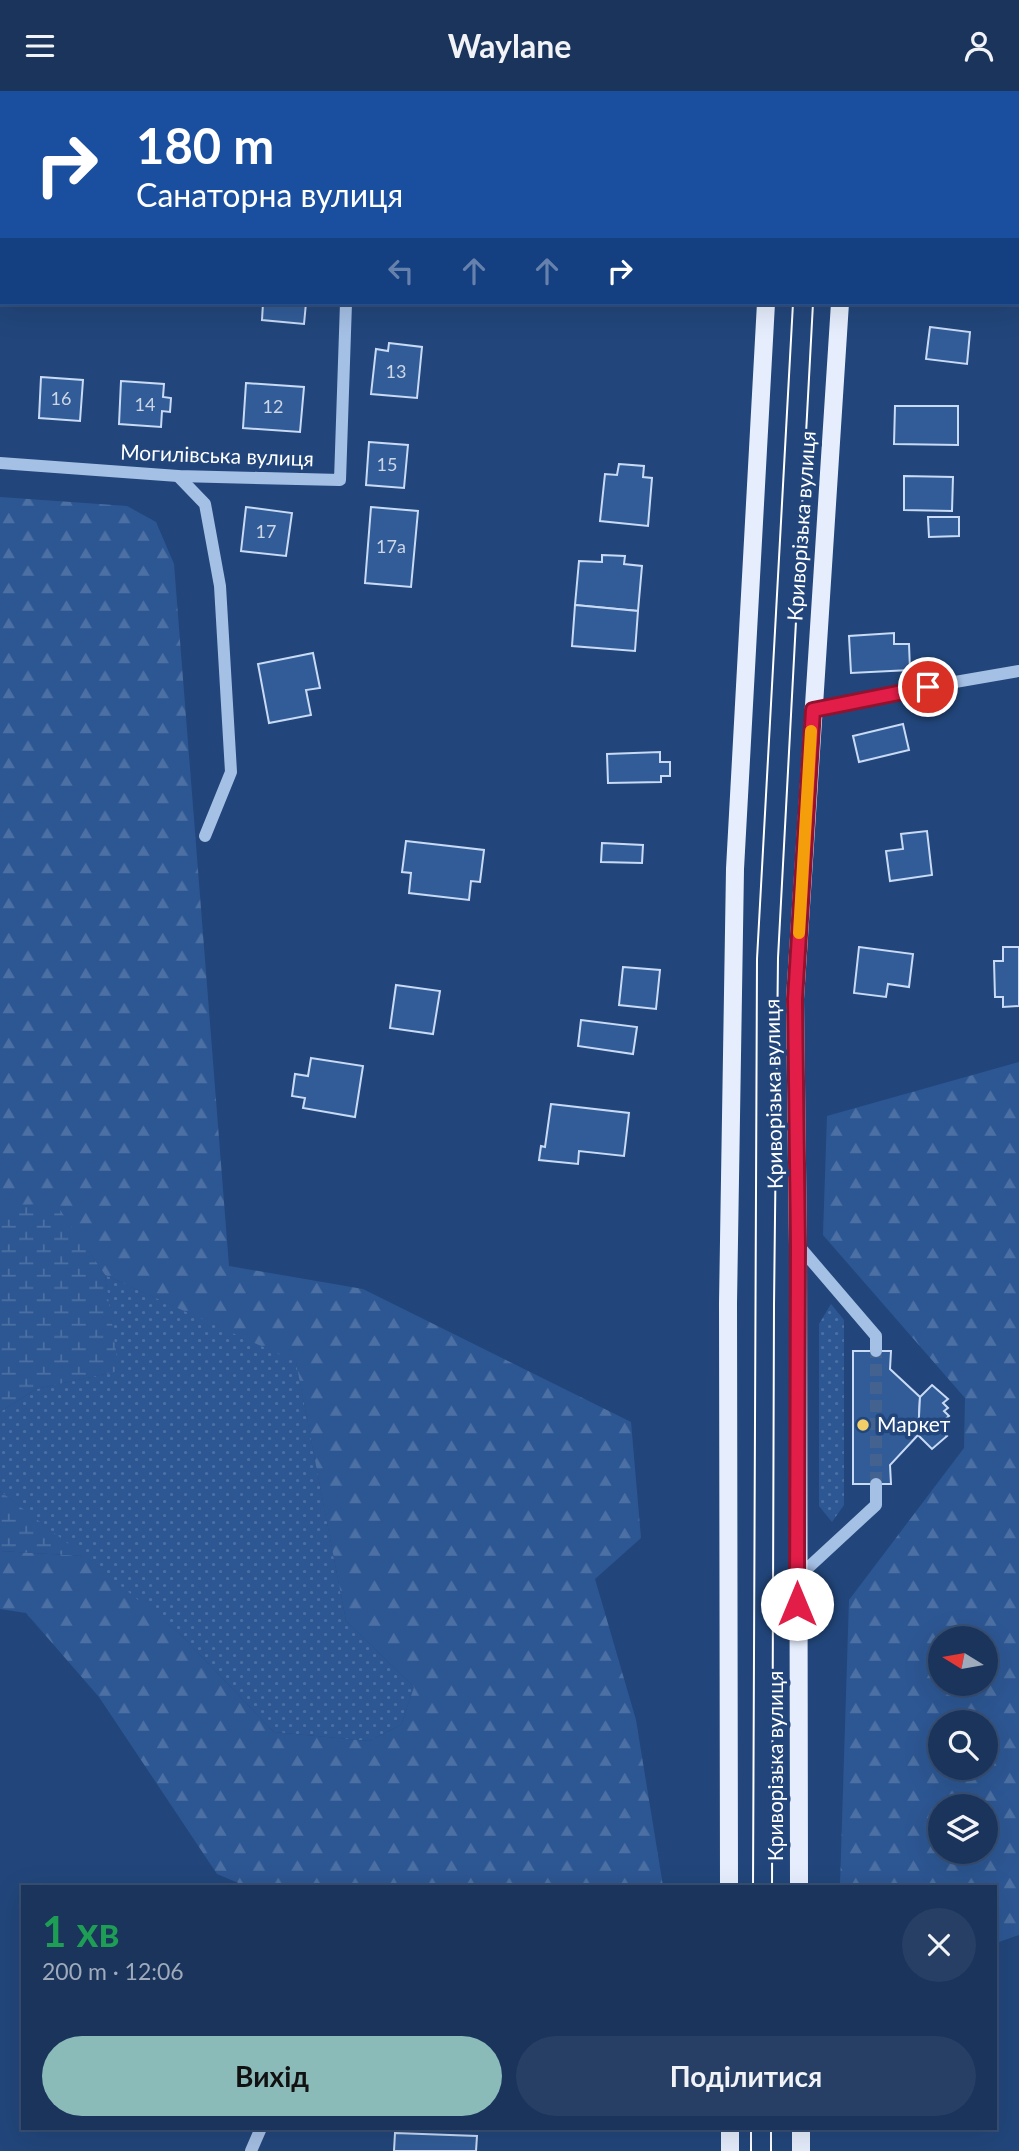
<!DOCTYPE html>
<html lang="uk">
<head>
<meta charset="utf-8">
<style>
  body { margin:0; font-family:Lato,sans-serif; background:#273f65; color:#f1f3f6; height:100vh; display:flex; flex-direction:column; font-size:26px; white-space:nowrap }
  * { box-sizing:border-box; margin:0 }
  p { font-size:23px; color:#9faabb }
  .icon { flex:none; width:38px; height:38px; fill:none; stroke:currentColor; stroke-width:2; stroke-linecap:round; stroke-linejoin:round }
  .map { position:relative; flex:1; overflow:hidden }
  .sheet { position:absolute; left:21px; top:1794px; width:976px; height:245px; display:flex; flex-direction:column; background:#1a345c; border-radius:0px; box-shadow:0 7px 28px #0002,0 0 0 2px #384f72 }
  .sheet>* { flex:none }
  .top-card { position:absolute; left:0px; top:0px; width:1020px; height:214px; box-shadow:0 7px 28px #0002,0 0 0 2px #384f72; background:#1a4fa0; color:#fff; overflow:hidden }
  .needle { width:46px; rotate:281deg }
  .buttons { position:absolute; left:928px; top:1535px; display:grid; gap:14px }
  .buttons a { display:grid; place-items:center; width:70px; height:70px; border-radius:50%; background:#1a345c; box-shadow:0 7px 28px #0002,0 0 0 2px #384f72; font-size:35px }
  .pin { position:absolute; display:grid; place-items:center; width:60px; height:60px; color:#fff; margin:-30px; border:4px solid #fff; border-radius:50%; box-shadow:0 2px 7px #0007 }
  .me { position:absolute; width:77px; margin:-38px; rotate:0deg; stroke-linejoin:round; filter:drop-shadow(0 0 5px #0008) }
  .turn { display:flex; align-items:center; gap:24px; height:147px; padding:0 21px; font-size:32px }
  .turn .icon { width:91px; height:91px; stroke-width:2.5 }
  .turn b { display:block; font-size:49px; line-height:60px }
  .lanes { display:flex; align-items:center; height:66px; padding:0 21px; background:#0003; justify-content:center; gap:35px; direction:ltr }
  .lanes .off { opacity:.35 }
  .round { display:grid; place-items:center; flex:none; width:74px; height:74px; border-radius:37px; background:#273f65 }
  .headline { display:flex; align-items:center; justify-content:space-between; height:119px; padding:0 21px }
  h1 { font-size:42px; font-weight:700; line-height:52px; color:#1e9e55 }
  .action { display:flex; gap:14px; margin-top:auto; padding:14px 21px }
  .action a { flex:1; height:80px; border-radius:42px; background:#8bbbb9; color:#111; font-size:28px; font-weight:700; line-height:80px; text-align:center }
  .action a+a { background:#273f65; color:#f1f3f6 }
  header { display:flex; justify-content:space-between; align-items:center; height:91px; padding:0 21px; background:#1a345c; font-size:32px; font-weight:700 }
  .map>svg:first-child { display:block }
  .grass { fill:url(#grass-dots) }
  .forest { fill:url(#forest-firs); fill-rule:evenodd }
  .wetland { fill:url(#wetland-marsh) }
  .building { fill:#325c98; stroke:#c8daf4; stroke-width:2 }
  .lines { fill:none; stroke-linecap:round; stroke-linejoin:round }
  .minor-tunnel { stroke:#43628f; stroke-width:12; stroke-dasharray:12 6; stroke-linecap:butt }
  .minor { stroke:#a5c0e5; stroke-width:12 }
  .major { stroke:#e6eefd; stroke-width:18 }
  .tram { stroke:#fff; stroke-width:2 }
  .route-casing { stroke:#92132f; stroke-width:18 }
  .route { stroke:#e11d48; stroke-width:12 }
  .slow { stroke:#f59e0b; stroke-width:12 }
  .poi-dot { fill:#f1ce68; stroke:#22467b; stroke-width:2.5 }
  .labels { text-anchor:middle; stroke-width:7; stroke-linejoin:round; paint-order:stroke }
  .number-label { font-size:18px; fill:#ccd6e5 }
  .street-label { font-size:21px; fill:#fff; stroke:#22467b }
  .poi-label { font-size:21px; fill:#fff; stroke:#22467b; text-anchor:start }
</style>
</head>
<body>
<header><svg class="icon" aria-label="menu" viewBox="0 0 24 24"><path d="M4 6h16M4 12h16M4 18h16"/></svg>Waylane<svg class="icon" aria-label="person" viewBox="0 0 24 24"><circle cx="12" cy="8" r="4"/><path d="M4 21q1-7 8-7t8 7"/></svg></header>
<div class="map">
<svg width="1019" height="2060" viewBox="0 0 1019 2060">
  <defs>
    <pattern id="grass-dots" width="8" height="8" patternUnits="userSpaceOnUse" patternTransform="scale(1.75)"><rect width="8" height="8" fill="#2d5793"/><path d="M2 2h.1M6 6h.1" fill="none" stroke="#4c70a3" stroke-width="1.8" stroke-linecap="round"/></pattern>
    <pattern id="forest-firs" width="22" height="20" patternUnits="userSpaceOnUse" patternTransform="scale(1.75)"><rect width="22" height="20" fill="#2d5793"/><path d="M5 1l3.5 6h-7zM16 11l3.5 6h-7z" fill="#4c70a3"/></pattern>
    <pattern id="wetland-marsh" width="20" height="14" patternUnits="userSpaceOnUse" patternTransform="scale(1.75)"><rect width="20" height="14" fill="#2d5793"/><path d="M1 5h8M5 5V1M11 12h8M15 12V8" fill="none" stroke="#4c70a3"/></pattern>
  </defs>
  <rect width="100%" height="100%" fill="#22467b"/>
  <g class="grass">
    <polygon points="105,1184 296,1270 346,1530 414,1596 401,1634 369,1650 274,1641 180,1543 0,1400 0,1321 36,1298 118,1280"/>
    <polygon points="831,1213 844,1229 844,1414 832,1431 819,1415 819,1233"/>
  </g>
  <g class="forest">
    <polygon points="0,406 127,415 156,431 174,473 229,1175 363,1198 631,1331 641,1447 595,1488 636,1629 663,1795 248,1796 217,1783 99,1606 26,1522 0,1518 0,1460 84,1465 180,1543 274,1641 369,1650 401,1634 414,1596 346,1530 296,1271 105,1184 56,1114 0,1114"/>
    <path d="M1019,971V1844L996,1852V1796L840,1795L849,1509L964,1357L965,1307L823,1144L827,1025ZM940,1547H985V1592H940ZM985,1631V1676H940V1631ZM940,1715H985V1760H940Z"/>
  </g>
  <g class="wetland">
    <polygon points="56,1113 105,1184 119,1280 36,1298 0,1321 0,1114"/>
    <polygon points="0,1400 84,1465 0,1460"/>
  </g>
  <g class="building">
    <polygon points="903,0 950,0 903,2"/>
    <polygon points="0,5 2,6 2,51 0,51"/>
    <polygon points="263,212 306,212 304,233 262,229"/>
    <polygon points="930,236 970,241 967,273 926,268"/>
    <polygon points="389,252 422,256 417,307 371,303 376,258 388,260"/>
    <polygon points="41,286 83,289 80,330 39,327"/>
    <polygon points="121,290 164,293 163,306 171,307 170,321 162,320 161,336 119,333"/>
    <polygon points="246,292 304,296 300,341 243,337"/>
    <polygon points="895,315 958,315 958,354 894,353"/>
    <polygon points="369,351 408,354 404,397 366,394"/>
    <polygon points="619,373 644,375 643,386 652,387 648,435 600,430 605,383 617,384"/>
    <polygon points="904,385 953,386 952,420 904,419"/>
    <polygon points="246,416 292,422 286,465 241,460"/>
    <polygon points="371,416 418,420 411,496 365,492"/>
    <polygon points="928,426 959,426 959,445 929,446"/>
    <polygon points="602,464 625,465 624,473 642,475 638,520 575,514 579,470 602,471"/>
    <polygon points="575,514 638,520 635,560 572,555"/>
    <polygon points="894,542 894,553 909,553 910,579 851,582 849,545"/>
    <polygon points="313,562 320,597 306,599 311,624 269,632 258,573"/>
    <polygon points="903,633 909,659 859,671 853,645"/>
    <polygon points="660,661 660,671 670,671 670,685 661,685 661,691 608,692 607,663"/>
    <polygon points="927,740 932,784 890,790 886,760 903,758 901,743"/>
    <polygon points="406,750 484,759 480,791 471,790 469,809 409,802 411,782 402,781"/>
    <polygon points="602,752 643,754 642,772 601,771"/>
    <polygon points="859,856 913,863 909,896 888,893 886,906 854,902"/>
    <polygon points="1003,856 1019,856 1019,915 1003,916 1003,906 995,906 994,870 1003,870"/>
    <polygon points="623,876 660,879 656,918 619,914"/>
    <polygon points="396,894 440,900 433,943 390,937"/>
    <polygon points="581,929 637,936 633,963 578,955"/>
    <polygon points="311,967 363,975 355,1026 303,1017 305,1007 292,1005 295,983 308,985"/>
    <polygon points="551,1013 629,1022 624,1065 579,1060 578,1073 539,1069 541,1055 545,1056"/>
    <polygon points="853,1260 891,1260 890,1278 920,1306 918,1344 890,1374 891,1393 853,1393"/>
    <polygon points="932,1294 948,1308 943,1312 948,1317 944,1320 949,1325 942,1331 947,1336 942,1340 947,1345 932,1358 918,1344 920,1306"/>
    <polygon points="395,2042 477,2045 476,2060 394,2060"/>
  </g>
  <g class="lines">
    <polyline class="minor-tunnel" points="876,1393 876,1260"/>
    <g class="minor">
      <polyline points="260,0 288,2"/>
      <polyline points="353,2 354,0"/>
      <polyline points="0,372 178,385 340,389 346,212"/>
      <polyline points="178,385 205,413 220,495 231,681 205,745"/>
      <polyline points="813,619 880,604 1019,580"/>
      <polyline points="798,1154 876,1245 876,1260"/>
      <polyline points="797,1487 876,1414 876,1393"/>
      <polyline points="251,2060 261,2037"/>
    </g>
    <g class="major">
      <polyline points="777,2 777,0"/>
      <polyline points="853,2 853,0"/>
      <polyline points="729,1796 728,1212 735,778 766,212"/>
      <polyline points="799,1796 798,1154 795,908 840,212"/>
      <polyline points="730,2037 730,2060"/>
      <polyline points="801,2037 801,2060"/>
    </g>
    <g class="tram">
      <polyline points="805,2 805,0"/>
      <polyline points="825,2 825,0"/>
      <polyline points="753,1796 757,868 793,212"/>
      <polyline points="772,1796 774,1214 778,867 813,212"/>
      <polyline points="751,2060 751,2037"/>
      <polyline points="771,2060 771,2037"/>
    </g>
  </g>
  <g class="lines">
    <g class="route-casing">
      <polyline id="route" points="797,1513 798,1154 795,908 813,619 928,596"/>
    </g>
    <use href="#route" class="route"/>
    <polyline class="slow" points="799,842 811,640"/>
  </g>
  <circle class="poi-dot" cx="863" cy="1334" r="7"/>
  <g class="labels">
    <g class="number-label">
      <text x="396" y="287">13</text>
      <text x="61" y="314">16</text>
      <text x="145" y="320">14</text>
      <text x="273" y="322">12</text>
      <text x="387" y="380">15</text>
      <text x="266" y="447">17</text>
      <text x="391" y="462">17а</text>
    </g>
    <g class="street-label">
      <text transform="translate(217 365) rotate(2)" y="7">Могилівська вулиця</text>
      <text transform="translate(802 435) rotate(-86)" y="7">Криворізька вулиця</text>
      <text transform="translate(774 1003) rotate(-91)" y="7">Криворізька вулиця</text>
      <text transform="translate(776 1675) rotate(-90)" y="7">Криворізька вулиця</text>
    </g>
    <g class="poi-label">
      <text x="877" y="1341">Маркет</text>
    </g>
  </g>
</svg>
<div class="buttons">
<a><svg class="needle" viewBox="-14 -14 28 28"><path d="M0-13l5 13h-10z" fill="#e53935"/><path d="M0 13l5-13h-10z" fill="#9faabb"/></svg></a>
<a><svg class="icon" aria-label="search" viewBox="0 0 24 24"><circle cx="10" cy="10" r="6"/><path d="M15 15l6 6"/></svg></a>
<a><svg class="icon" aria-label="layers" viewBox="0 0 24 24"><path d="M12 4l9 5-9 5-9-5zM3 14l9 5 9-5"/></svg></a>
</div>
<div class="pin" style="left:928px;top:596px;background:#d93025"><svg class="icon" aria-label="arrive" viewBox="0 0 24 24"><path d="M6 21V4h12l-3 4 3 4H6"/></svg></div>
<svg class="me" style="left:797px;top:1513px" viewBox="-20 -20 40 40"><circle r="19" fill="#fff"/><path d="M0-13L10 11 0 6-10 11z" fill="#e11d48"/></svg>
<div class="top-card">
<div class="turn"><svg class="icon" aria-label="right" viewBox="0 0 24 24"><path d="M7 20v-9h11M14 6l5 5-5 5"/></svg><div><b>180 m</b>Санаторна вулиця</div></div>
<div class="lanes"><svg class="icon off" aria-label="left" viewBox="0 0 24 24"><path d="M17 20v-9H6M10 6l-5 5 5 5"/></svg><svg class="icon off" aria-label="ahead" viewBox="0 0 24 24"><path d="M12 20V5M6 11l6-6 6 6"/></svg><svg class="icon off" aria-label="ahead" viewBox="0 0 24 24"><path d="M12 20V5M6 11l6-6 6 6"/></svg><svg class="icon" aria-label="right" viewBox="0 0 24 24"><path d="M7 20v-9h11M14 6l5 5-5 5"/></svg></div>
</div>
<section class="sheet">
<div class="headline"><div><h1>1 хв</h1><p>200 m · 12:06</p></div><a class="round"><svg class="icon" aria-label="close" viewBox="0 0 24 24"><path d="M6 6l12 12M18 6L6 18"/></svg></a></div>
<div class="action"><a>Вихід</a><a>Поділитися</a></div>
</section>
</div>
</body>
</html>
